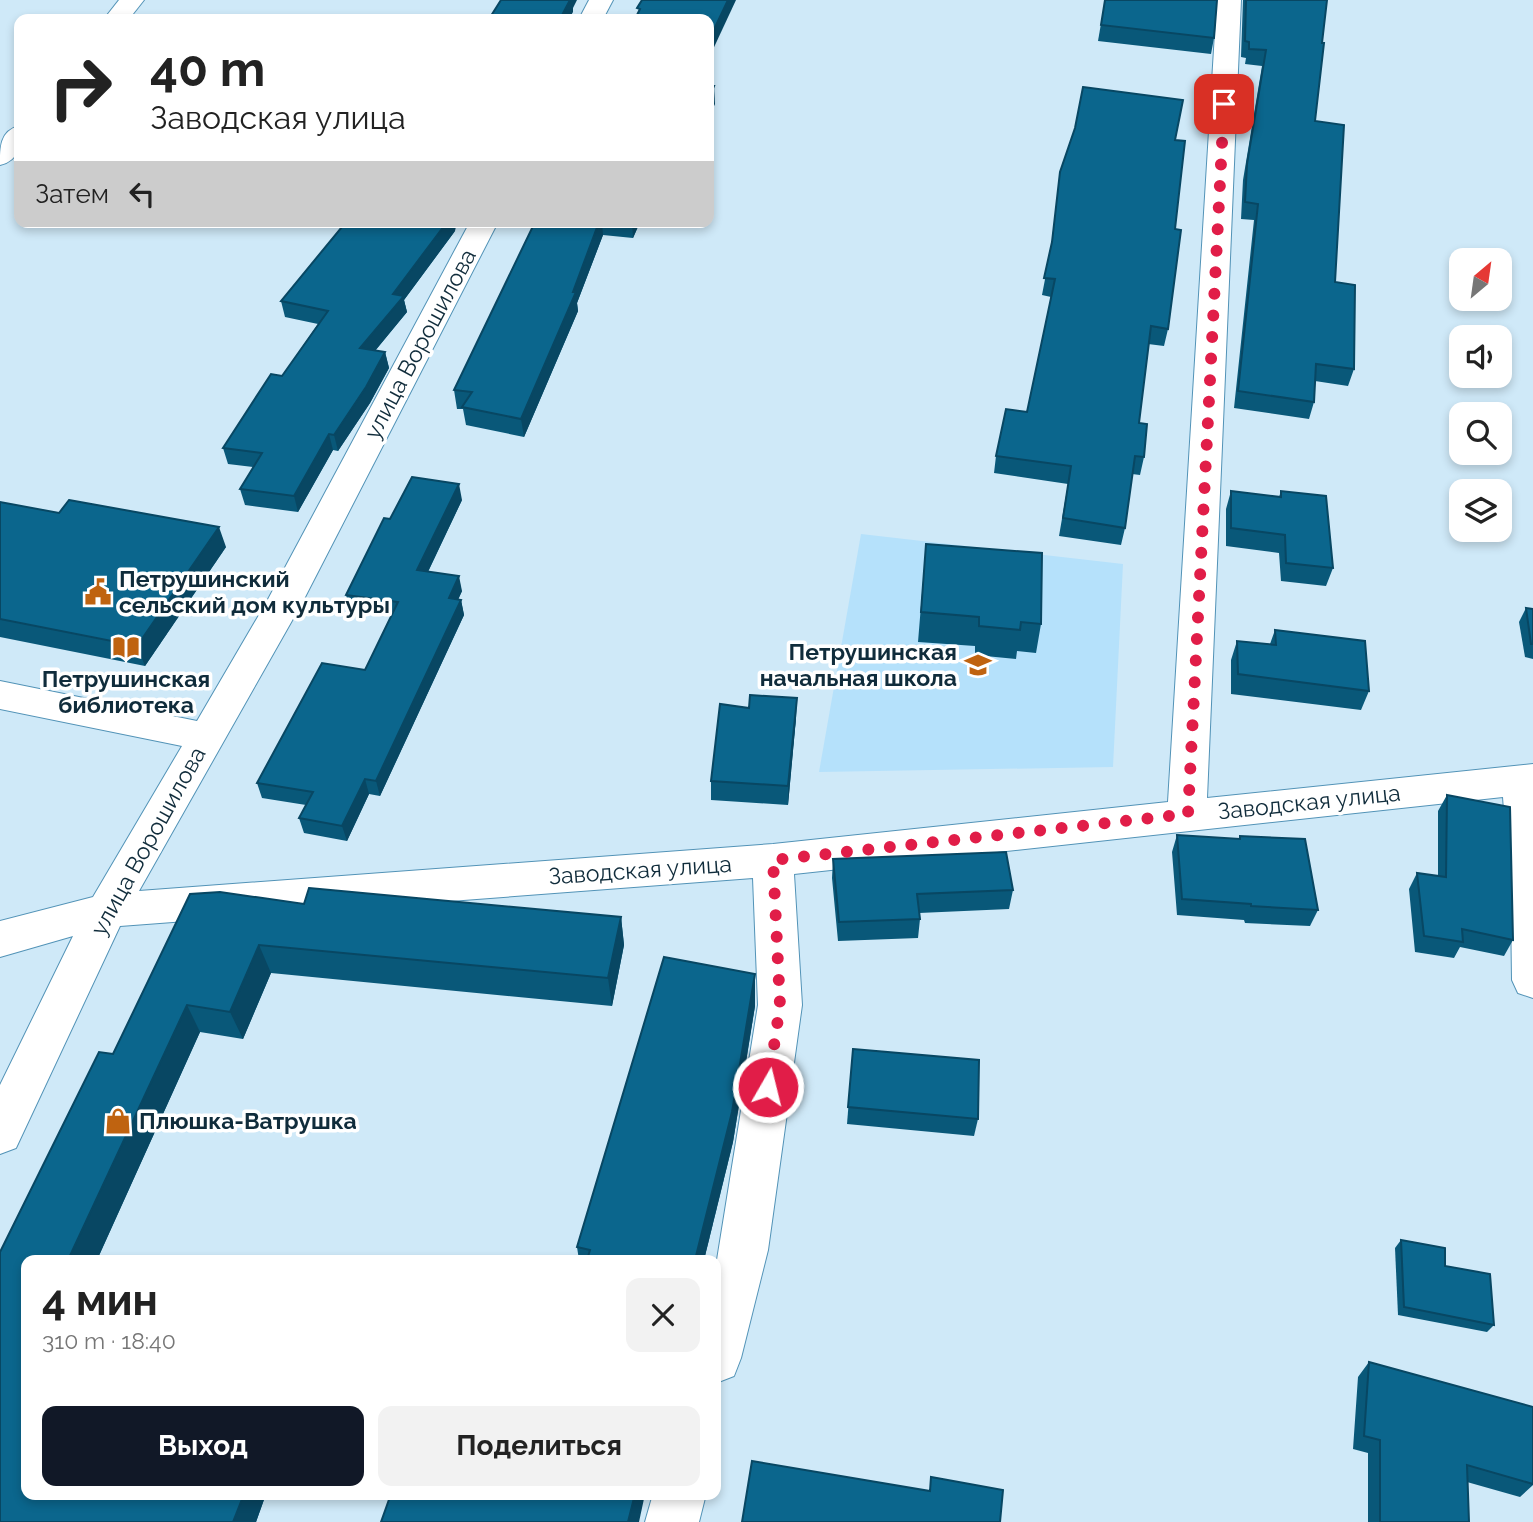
<!DOCTYPE html>
<html lang="ru">
<head>
<meta charset="utf-8">
<style>
  body { margin:0; font-family:Raleway,sans-serif; background:#f2f2f2; color:#222; height:100vh; display:flex; flex-direction:column; font-size:26px; white-space:nowrap }
  * { box-sizing:border-box; margin:0 }
  p { font-size:23px; color:#767676 }
  .icon { flex:none; width:38px; height:38px; fill:none; stroke:currentColor; stroke-width:2; stroke-linecap:round; stroke-linejoin:round }
  .map { position:relative; flex:1; overflow:hidden }
  .panel { position:absolute; left:21px; top:1255px; width:700px; height:245px; display:flex; flex-direction:column; background:#fff; border-radius:14px; box-shadow:0 4px 10px #0003 }
  .panel>* { flex:none }
  .top-card { position:absolute; left:14px; top:14px; width:700px; height:214px; border-radius:14px; box-shadow:0 4px 10px #0003; background:#fff; color:#222; overflow:hidden }
  .needle { width:46px; rotate:29deg }
  .tools { position:absolute; left:1449px; top:248px; display:grid; gap:14px }
  .tools a { display:grid; place-items:center; width:63px; height:63px; border-radius:14px; background:#fff; box-shadow:0 4px 10px #0003; font-size:35px }
  .pin { position:absolute; display:grid; place-items:center; width:60px; height:60px; color:#fff; margin:-30px; border-radius:14px; box-shadow:0 4px 10px #0006 }
  .me { position:absolute; width:77px; margin:-38px; rotate:8deg; stroke-linejoin:round; filter:drop-shadow(0 0 5px #0008) }
  .turn { display:flex; align-items:center; gap:24px; height:147px; padding:0 21px; font-size:32px }
  .turn .icon { width:91px; height:91px; stroke-width:2.5 }
  .turn b { display:block; font-size:49px; line-height:60px }
  .then { display:flex; align-items:center; height:66px; padding:0 21px; background:#0003; gap:14px; font-size:26px }
  .round { display:grid; place-items:center; flex:none; width:74px; height:74px; border-radius:14px; background:#f2f2f2 }
  .head { display:flex; align-items:center; justify-content:space-between; height:119px; padding:0 21px }
  h1 { font-size:42px; font-weight:700; line-height:52px }
  .primary-button { display:flex; gap:14px; margin-top:auto; padding:14px 21px }
  .primary-button a { flex:1; height:80px; border-radius:14px; background:#111827; color:#fff; font-size:28px; font-weight:700; line-height:80px; text-align:center }
  .primary-button a+a { background:#f2f2f2; color:#222 }
  .map>svg:first-child { display:block }
  .built { fill:#b5e1fb }
  .lines { fill:none; stroke-linecap:round; stroke-linejoin:round }
  .minor-casing { stroke:#5293b7; stroke-width:2 }
  .minor { fill:#fff; fill-rule:evenodd }
  .wall { fill:#095879 }
  .shaded-wall { fill:#084763 }
  .building { fill:#0b668d; stroke:#084763; stroke-width:2 }
  .route { stroke:#e11d48; stroke-width:12; stroke-dasharray:0 21.6 }
  .labels { text-anchor:middle; stroke-width:7; stroke-linejoin:round; paint-order:stroke }
  .street-label { font-size:23px; fill:#102c3b; stroke:#fff }
  .poi-label { font-size:23px; font-weight:bold; fill:#102c3b; stroke:#fff; text-anchor:start }
</style>
</head>
<body>
<div class="map">
<svg width="1533" height="1522" viewBox="0 0 1533 1522">
  <rect width="100%" height="100%" fill="#cfe9f8"/>
  <polygon class="built" points="861,534 1123,564 1113,767 819,772"/>
  <g class="lines">
    <g class="minor-casing">
      <g id="minor">
        <polygon points="119,0 144,0 129,19 104,19"/>
        <polygon points="589,0 613,0 603,19 579,19"/>
        <polygon points="1217,0 1241,0 1207,798 1533,764 1533,998 1518,993 1512,980 1511,906 1503,797 794,874 802,1005 768,1250 741,1358 734,1376 716,1383 716,1266 758,1005 753,878 120,926 16,1148 0,1154 0,1085 73,936 0,957 0,921 93,897 182,746 0,709 0,681 197,721 266,603 470,222 498,222 302,603 139,891 773,844 1168,802"/>
        <path d="M19,126C20,144 21,160 0,165C0,147 0,131 19,126Z"/>
        <polygon points="653,1494 706,1494 699,1522 645,1522"/>
      </g>
    </g>
    <use href="#minor" class="minor"/>
  </g>
  <g class="wall">
    <polygon points="1105,0 1214,38 1211,54 1098,41"/>
    <polygon points="1243,0 1327,0 1322,43 1315,121 1335,282 1354,369 1348,386 1315,381 1314,402 1309,419 1234,408 1254,220 1241,219 1243,180 1262,66 1245,64 1246,58 1241,57"/>
    <polygon points="1175,140 1175,229 1168,329 1164,346 1148,344 1139,423 1144,457 1140,475 1132,474 1125,528 1121,545 1059,536 1068,484 994,473 996,456 1027,412 1051,297 1042,295 1051,248 1060,172"/>
    <polygon points="535,222 640,222 633,238 603,235 577,303 578,311 524,437 466,425 463,409 457,409 454,390"/>
    <polygon points="455,231 404,300 407,312 375,351 385,352 389,368 370,403 338,451 333,450 298,512 245,505 240,489 253,467 228,464 223,448 282,376 318,324 285,317 281,301"/>
    <polygon points="1231,491 1279,497 1281,491 1333,568 1326,586 1281,581 1279,553 1226,546 1226,509"/>
    <polygon points="462,500 428,572 462,591 458,599 461,600 464,615 380,796 369,794 347,841 304,833 299,818 306,805 262,798 257,783 365,670 391,616 350,610 346,595 390,519"/>
    <polygon points="0,502 226,547 145,666 0,637"/>
    <polygon points="926,544 1041,624 1036,653 1017,651 1016,659 975,655 975,646 918,642"/>
    <polygon points="1526,608 1533,609 1533,659 1525,657 1519,622"/>
    <polygon points="1275,630 1369,691 1361,710 1231,694 1231,660 1237,641 1270,644"/>
    <polygon points="796,718 788,805 711,800 711,781"/>
    <polygon points="1447,795 1513,940 1504,956 1460,947 1454,958 1415,952 1409,889 1417,873 1438,876 1438,811"/>
    <polygon points="1177,835 1239,839 1240,836 1318,910 1310,926 1245,923 1244,920 1177,915 1172,852"/>
    <polygon points="833,859 1013,890 1009,909 919,913 920,919 918,938 838,941 832,878"/>
    <polygon points="309,888 621,917 624,945 612,1006 271,973 243,1039 200,1032 97,1260 26,1260 26,1494 266,1494 256,1522 0,1522 0,1252 99,1052 113,1054 190,894 220,892 304,904"/>
    <polygon points="755,974 755,1006 733,1142 704,1260 579,1260 577,1247"/>
    <polygon points="853,1049 978,1119 974,1136 847,1124"/>
    <polygon points="1401,1240 1445,1266 1494,1325 1487,1332 1398,1315 1395,1248"/>
    <polygon points="1369,1362 1533,1407 1533,1485 1520,1497 1467,1482 1469,1522 1368,1522 1368,1453 1353,1449 1358,1377"/>
  </g>
  <g class="shaded-wall">
    <polygon points="569,0 577,0 573,8 573,12 569,19 560,19"/>
    <polygon points="728,0 736,0 709,58 709,40"/>
    <polygon points="714,86 715,104 709,117 709,98"/>
    <polygon points="447,222 457,222 455,231 404,300 407,312 364,364 360,348 393,294"/>
    <polygon points="599,222 602,222 603,235 577,303 578,311 524,437 521,419"/>
    <polygon points="632,222 640,222 633,238"/>
    <polygon points="385,352 389,368 370,403 338,451 334,435"/>
    <polygon points="329,434 333,450 298,512 294,496"/>
    <polygon points="459,484 462,500 421,586 417,570"/>
    <polygon points="219,527 226,547 145,666 137,646"/>
    <polygon points="459,576 462,591 452,614 449,598"/>
    <polygon points="461,600 464,615 380,796 376,781"/>
    <polygon points="797,698 796,718 788,805 788,786"/>
    <polygon points="365,779 369,794 347,841 342,826"/>
    <polygon points="621,917 624,945 612,1006 608,978"/>
    <polygon points="259,945 271,973 243,1039 230,1012"/>
    <polygon points="755,974 755,1006 733,1142 704,1260 695,1260"/>
    <polygon points="187,1005 200,1032 97,1260 68,1260"/>
    <polygon points="244,1494 266,1494 256,1522 233,1522"/>
    <polygon points="635,1494 645,1494 639,1522 628,1522"/>
  </g>
  <g class="building">
    <polygon points="501,0 570,0 560,19 489,19"/>
    <polygon points="642,0 728,0 709,40 709,19 635,19 640,9 637,8"/>
    <polygon points="1105,0 1217,0 1214,38 1101,25"/>
    <polygon points="1246,0 1327,0 1322,43 1324,43 1315,121 1344,125 1335,282 1355,285 1354,369 1316,364 1314,402 1238,391 1258,204 1245,202 1247,164 1266,50 1249,49 1249,42 1245,41"/>
    <polygon points="709,86 714,86 709,98"/>
    <polygon points="1083,87 1183,100 1175,140 1185,141 1175,229 1181,230 1168,329 1151,326 1139,423 1147,424 1144,457 1135,456 1125,528 1063,518 1071,466 996,456 1006,409 1027,412 1055,279 1044,278 1052,242 1060,172 1075,128"/>
    <polygon points="346,222 447,222 393,294 404,296 360,348 385,352 366,387 334,435 329,434 294,496 240,489 262,453 223,448 271,374 282,376 328,311 281,301"/>
    <polygon points="535,222 599,222 573,292 576,292 521,419 462,407 472,392 454,390"/>
    <polygon points="412,477 459,484 417,570 459,576 449,598 461,600 376,781 365,779 342,826 299,818 313,792 257,783 322,663 365,670 398,602 346,595 384,518 390,519"/>
    <polygon points="1231,491 1281,497 1281,491 1326,496 1333,568 1286,563 1285,535 1231,528"/>
    <polygon points="69,500 219,527 137,646 0,619 0,502 59,513"/>
    <polygon points="926,544 1042,553 1041,624 1021,622 1020,630 979,626 979,617 921,612"/>
    <polygon points="1526,608 1533,609 1533,644 1531,644"/>
    <polygon points="1275,630 1365,641 1369,691 1238,674 1237,641 1276,645"/>
    <polygon points="750,695 797,698 788,786 711,781 720,704 749,708"/>
    <polygon points="1447,795 1510,807 1513,940 1462,929 1463,942 1424,936 1417,873 1446,877"/>
    <polygon points="1177,835 1240,839 1240,836 1305,839 1318,910 1251,906 1251,904 1182,899"/>
    <polygon points="1006,852 1013,890 917,894 920,919 839,922 833,859"/>
    <polygon points="309,888 621,917 608,978 259,945 230,1012 187,1005 68,1260 26,1260 26,1494 244,1494 233,1522 0,1522 0,1252 99,1052 113,1054 190,894 220,892 304,904"/>
    <polygon points="664,957 755,974 732,1112 695,1260 587,1260 590,1250 577,1247"/>
    <polygon points="853,1049 979,1060 978,1119 848,1107"/>
    <polygon points="1401,1240 1445,1248 1445,1266 1490,1274 1494,1325 1404,1307"/>
    <polygon points="1369,1362 1533,1407 1533,1484 1467,1465 1469,1522 1380,1522 1380,1440 1364,1436"/>
    <polygon points="752,1461 930,1491 931,1477 1003,1490 1000,1522 742,1522"/>
    <polygon points="391,1494 635,1494 628,1522 381,1522"/>
  </g>
  <g class="lines">
    <polyline class="route" points="768,1087 780,1005 773,860 1188,814 1224,104"/>
  </g>
  <defs>
    <g id="civic-bare" transform="scale(2.1)"><path d="M-.6-6.5H3V-4.5H.6V-3L4-1V1h2V6H-6V1h2V-1L-.6-3ZM-1.2 2.5V6h2.4V2.5Z" fill="#bf6310" stroke="#fff" stroke-width="2.5" paint-order="stroke"/></g>
    <g id="library-bare" transform="scale(2.1)"><path d="M-6-4Q-3-5.5-.7-3.5V5Q-3 3-6 4ZM6-4Q3-5.5 .7-3.5V5Q3 3 6 4Z" fill="#bf6310" stroke="#fff" stroke-width="2.5" paint-order="stroke"/></g>
    <g id="school-bare" transform="scale(2.1)"><path d="M0-5L7-2L0 1L-7-2ZM-4 1L0 2.5L4 1V4Q0 6-4 4Z" fill="#bf6310" stroke="#fff" stroke-width="2.5" paint-order="stroke"/></g>
    <g id="shop-bare" transform="scale(2.1)"><path d="M-5-2.5h2.3a2.7 3.5 0 0 1 5.4 0H5L5.5 6h-11ZM-1.5-2.5h3a1.5 2.3 0 0 0-3 0Z" fill="#bf6310" stroke="#fff" stroke-width="2.5" paint-order="stroke"/></g>
  </defs>
  <g fill-rule="evenodd">
    <use href="#civic-bare" x="98" y="592"/>
    <use href="#library-bare" x="126" y="647"/>
    <use href="#school-bare" x="978" y="665"/>
    <use href="#shop-bare" x="118" y="1121"/>
  </g>
  <g class="labels">
    <g class="street-label">
      <text transform="translate(420 344) rotate(-62)" y="8">улица Ворошилова</text>
      <text transform="translate(1309 802) rotate(-6)" y="8">Заводская улица</text>
      <text transform="translate(148 841) rotate(-61)" y="8">улица Ворошилова</text>
      <text transform="translate(640 870) rotate(-4)" y="8">Заводская улица</text>
    </g>
    <g class="poi-label">
      <text x="119" y="587">Петрушинский<tspan x="119" dy="26">сельский дом культуры</tspan></text>
      <text x="957" y="660" text-anchor="end">Петрушинская<tspan x="957" dy="26">начальная школа</tspan></text>
      <text x="126" y="687" text-anchor="middle">Петрушинская<tspan x="126" dy="26">библиотека</tspan></text>
      <text x="139" y="1129">Плюшка-Ватрушка</text>
    </g>
  </g>
</svg>
<div class="tools">
<a><svg class="needle" viewBox="-14 -14 28 28"><path d="M0-13l5 13h-10z" fill="#e53935"/><path d="M0 13l5-13h-10z" fill="#767676"/></svg></a>
<a><svg class="icon" aria-label="sound" viewBox="0 0 24 24"><path d="M4 9h4l5-4v14l-5-4H4zM17 9q2 3 0 6"/></svg></a>
<a><svg class="icon" aria-label="search" viewBox="0 0 24 24"><circle cx="10" cy="10" r="6"/><path d="M15 15l6 6"/></svg></a>
<a><svg class="icon" aria-label="layers" viewBox="0 0 24 24"><path d="M12 4l9 5-9 5-9-5zM3 14l9 5 9-5"/></svg></a>
</div>
<div class="pin" style="left:1224px;top:104px;background:#d93025"><svg class="icon" aria-label="arrive" viewBox="0 0 24 24"><path d="M6 21V4h12l-3 4 3 4H6"/></svg></div>
<svg class="me" style="left:768px;top:1087px" viewBox="-20 -20 40 40"><circle r="17" fill="#e11d48" stroke="#fff" stroke-width="3"/><path d="M0-11L8 9 0 5-8 9z" fill="#fff"/></svg>
<div class="top-card">
<div class="turn"><svg class="icon" aria-label="right" viewBox="0 0 24 24"><path d="M7 20v-9h11M14 6l5 5-5 5"/></svg><div><b>40 m</b>Заводская улица</div></div>
<div class="then">Затем<svg class="icon" aria-label="left" viewBox="0 0 24 24"><path d="M17 20v-9H6M10 6l-5 5 5 5"/></svg></div>
</div>
<section class="panel">
<div class="head"><div><h1>4 мин</h1><p>310 m · 18:40</p></div><a class="round"><svg class="icon" aria-label="close" viewBox="0 0 24 24"><path d="M6 6l12 12M18 6L6 18"/></svg></a></div>
<div class="primary-button"><a>Выход</a><a>Поделиться</a></div>
</section>
</div>
</body>
</html>
